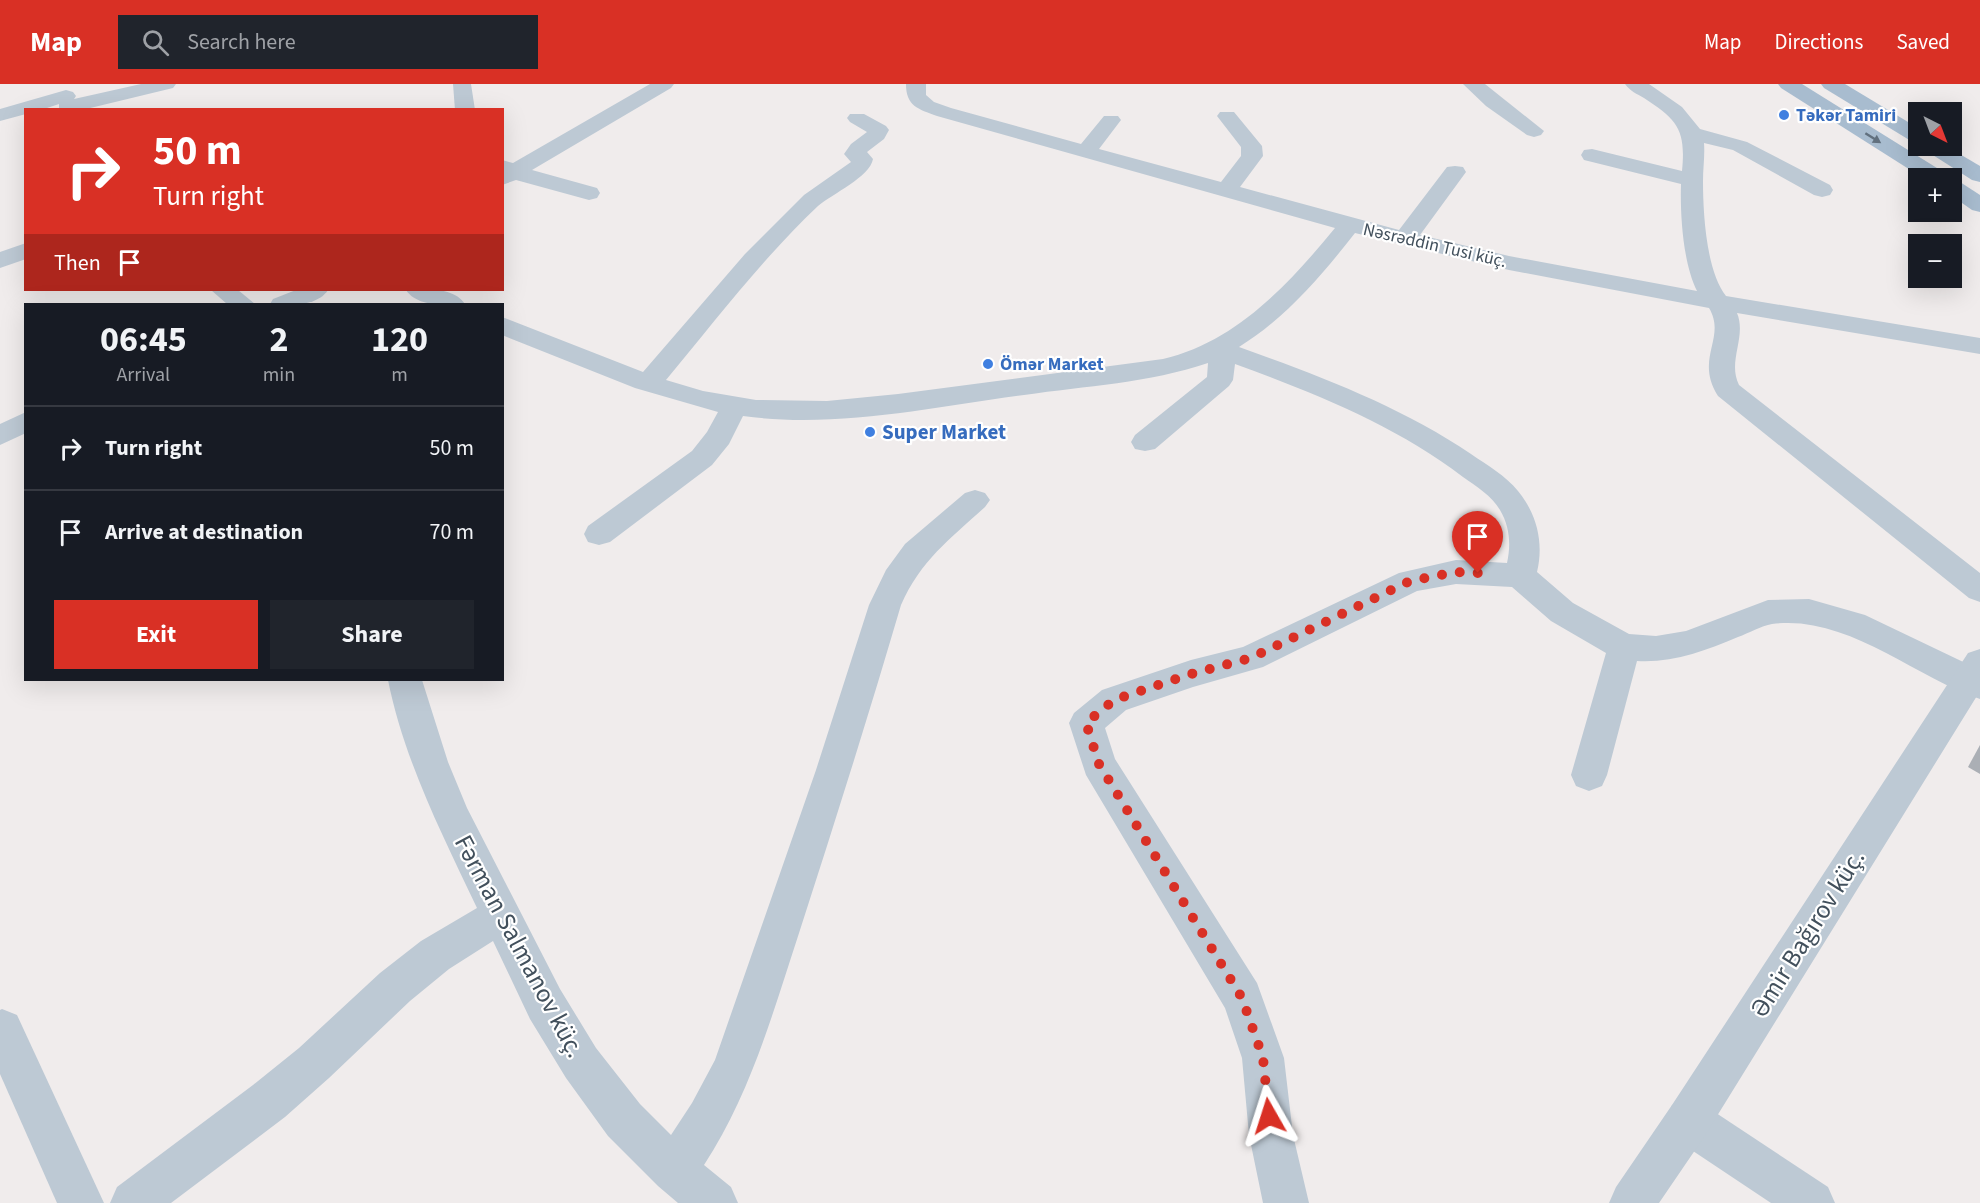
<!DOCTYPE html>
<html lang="en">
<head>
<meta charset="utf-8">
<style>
  body { margin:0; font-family:"Source Sans 3",sans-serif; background:#20242c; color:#f1f3f6; height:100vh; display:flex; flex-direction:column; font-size:22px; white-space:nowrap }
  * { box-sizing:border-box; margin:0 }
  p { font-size:20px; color:#9ea1a6 }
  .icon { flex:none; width:33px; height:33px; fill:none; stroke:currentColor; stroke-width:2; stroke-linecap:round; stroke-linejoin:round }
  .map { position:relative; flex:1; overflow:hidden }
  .panel { position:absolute; left:24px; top:219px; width:480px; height:378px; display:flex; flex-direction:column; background:#171b24; border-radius:0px; box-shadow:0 6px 24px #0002 }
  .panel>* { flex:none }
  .hud { position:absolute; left:24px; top:24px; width:480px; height:183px; border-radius:0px; box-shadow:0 6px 24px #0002; background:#d93025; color:#fff; overflow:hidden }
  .needle { width:39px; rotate:138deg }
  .fabs { position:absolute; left:1908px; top:18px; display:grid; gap:12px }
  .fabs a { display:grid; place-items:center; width:54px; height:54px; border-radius:0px; background:#171b24; box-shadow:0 6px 24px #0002; font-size:30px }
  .pin { position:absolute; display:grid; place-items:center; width:51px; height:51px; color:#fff; margin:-62px -26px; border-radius:50% 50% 50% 0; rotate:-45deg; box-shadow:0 0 6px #0007 }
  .pin .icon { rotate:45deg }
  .me { position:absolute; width:66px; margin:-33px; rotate:354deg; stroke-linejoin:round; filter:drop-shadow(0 0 4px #0008) }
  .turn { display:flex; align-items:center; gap:21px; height:126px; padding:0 30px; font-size:27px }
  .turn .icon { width:78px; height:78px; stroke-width:2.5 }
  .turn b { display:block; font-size:42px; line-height:51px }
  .then { display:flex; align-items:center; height:57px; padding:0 30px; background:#0003; gap:12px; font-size:22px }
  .eta { display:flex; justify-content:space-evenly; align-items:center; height:102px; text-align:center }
  .eta b { font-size:36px; font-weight:700; line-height:42px }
  .primary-button { display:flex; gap:12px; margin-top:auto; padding:12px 30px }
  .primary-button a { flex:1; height:69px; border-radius:0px; background:#d93025; color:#fff; font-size:24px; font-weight:700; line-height:69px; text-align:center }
  .primary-button a+a { background:#20242c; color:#f1f3f6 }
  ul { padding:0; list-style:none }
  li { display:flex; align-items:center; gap:18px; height:84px; padding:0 30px; border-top:2px solid #363941 }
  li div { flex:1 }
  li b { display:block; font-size:22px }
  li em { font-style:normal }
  header { display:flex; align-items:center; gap:36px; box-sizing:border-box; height:84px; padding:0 30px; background:#d93025; color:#fff }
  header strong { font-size:28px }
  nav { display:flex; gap:33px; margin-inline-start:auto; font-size:21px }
  .search { width:420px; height:54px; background:#20242c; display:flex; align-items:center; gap:15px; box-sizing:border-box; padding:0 21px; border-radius:0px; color:#9ea1a6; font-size:22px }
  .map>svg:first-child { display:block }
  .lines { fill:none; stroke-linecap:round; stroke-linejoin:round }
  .minor { fill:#bdc9d4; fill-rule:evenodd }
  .tertiary { fill:#bdc9d4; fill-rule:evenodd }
  .primary { fill:#a8bccf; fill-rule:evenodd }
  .wall { fill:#abafb5 }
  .oneway { fill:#61707e }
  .route { stroke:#d93025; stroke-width:10; stroke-dasharray:0 18 }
  .shop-dot { fill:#3f7fe0; stroke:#fff; stroke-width:2 }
  .labels { text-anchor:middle; stroke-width:4.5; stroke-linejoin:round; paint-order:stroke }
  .far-shop-label { font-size:18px; font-weight:bold; fill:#366cbe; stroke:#fff; text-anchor:start }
  .far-street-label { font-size:18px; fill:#42505c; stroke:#fff }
  .shop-label { font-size:21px; font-weight:bold; fill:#366cbe; stroke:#fff; text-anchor:start }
  .near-street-label { font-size:26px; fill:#42505c; stroke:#fff }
</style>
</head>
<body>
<header>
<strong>Map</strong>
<div class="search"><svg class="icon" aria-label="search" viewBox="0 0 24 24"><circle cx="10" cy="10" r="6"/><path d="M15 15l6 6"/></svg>Search here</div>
<nav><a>Map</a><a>Directions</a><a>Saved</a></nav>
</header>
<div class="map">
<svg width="1980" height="1119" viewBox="0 0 1980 1119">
  <rect width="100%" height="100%" fill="#f0ecec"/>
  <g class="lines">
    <g class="minor">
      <polygon points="141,0 176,0 173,4 82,26 59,26 59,20 41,26 26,26 26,30 0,37 0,25 66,6 73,8 76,12 74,15"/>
      <polygon points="453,0 471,0 475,26 455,26"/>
      <polygon points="650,0 674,0 671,4 532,86 597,104 600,109 597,114 589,116 516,96 502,101 502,76 513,79"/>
      <path d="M906,0H926V11L934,18L951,24L1081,60L1104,32H1118L1121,36L1099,65L1221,98L1241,72V63L1217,32L1220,28H1234L1262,62L1263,72L1240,103L1399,146L1447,83L1455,82L1463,83L1466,88L1420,151L1509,172L1697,207C1683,179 1680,131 1681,100L1584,76L1581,71L1584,66L1592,65L1682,87C1686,46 1678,36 1644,14C1637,10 1630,7 1625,0H1649L1682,23L1700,45L1747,58L1830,101L1833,106L1830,111L1822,113L1814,111L1733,66L1704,59C1705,71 1703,84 1703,97C1703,128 1706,187 1726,212L1980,254V270L1737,229C1747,253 1727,277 1739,301L1980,489V518L1969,514L1718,312C1694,274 1727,254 1709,224L1509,186L1355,149C1322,191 1286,234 1239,263C1320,292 1400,322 1471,370C1487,381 1506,392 1518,407C1537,430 1544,459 1537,488L1573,519L1629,550L1656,552L1686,547L1768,516L1809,515L1865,531L1980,586V615C1913,592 1846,530 1772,540C1761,542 1749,549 1738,553C1705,567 1673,579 1637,577L1607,691L1602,702L1589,707L1576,702L1571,691L1606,569L1551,537L1512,503L1456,500L1417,507L1263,583L1193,603L1126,626L1105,644L1115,675L1257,899L1284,974L1293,1051L1309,1119H1263L1249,1051L1242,974L1225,924L1086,691L1069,639L1074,629L1102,606L1191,576L1243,563L1399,489L1456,476L1507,479C1511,461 1510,443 1500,426C1492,412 1476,402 1463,393C1395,341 1314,309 1235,280L1233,296L1229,302L1155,365L1145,367L1135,365L1131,358L1135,351L1207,293L1208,279C1149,299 1086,302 1024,311C933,323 836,345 743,332L729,360L712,381L610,458L599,461L588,458L584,450L588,442L692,367L707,348L718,328L635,304L502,251V233L643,288L745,170L804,111L851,78L844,70L851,60L867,48L850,38L847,34L850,30H864L886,42L889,46L884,55L867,68L873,75C870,93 832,110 818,122C762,175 715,237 666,296L703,307L756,316L827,317L898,310L1163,275C1236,258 1289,200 1335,144L937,32C918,25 906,22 906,0Z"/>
      <polygon points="1463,0 1485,0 1544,47 1541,51 1534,53 1527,51 1486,22"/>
      <polygon points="26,159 26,175 0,184 0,168"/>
      <polygon points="211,206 238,206 255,220 227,220"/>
      <path d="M296,206H328C317,223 287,222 270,220L273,215Z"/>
      <path d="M406,206C424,204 454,203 465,220C447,222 417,223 406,206Z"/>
      <polygon points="26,328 26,349 0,361 0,340"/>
      <path d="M975,406L985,409L990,416L985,423C950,455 921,476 901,521C869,630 835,738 800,846C773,928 751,1009 704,1081L731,1103L738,1119H678L658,1102L608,1052L566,994L530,935L493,857L449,885L410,917L329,994L285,1033L171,1119H110L117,1103L253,1001L299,964L380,889L421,857L477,824C442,750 404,676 388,596H422L448,678L467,724L560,905L596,964L640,1020L671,1051L692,1019L715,976L816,686L869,521L886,486L905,460L965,409Z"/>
      <polygon points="2,925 17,931 104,1119 57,1119 0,990 0,926"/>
      <polygon points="1688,1015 1704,1021 1828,1103 1835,1119 1771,1119 1672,1053 1666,1037 1672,1021"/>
    </g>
    <polygon class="tertiary" points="1980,565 1980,607 1704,1053 1659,1119 1609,1119 1616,1103 1672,1021 1968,569"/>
    <g class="primary">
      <polygon points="1778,0 1802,0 1945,89 1948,94 1923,94 1781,4"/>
      <polygon points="1821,0 1845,0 1918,44 1918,59 1911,57 1824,4"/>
      <polygon points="1921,62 1946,62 1980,82 1980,98 1972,96 1925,66"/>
      <polygon points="1952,96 1960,98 1980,111 1980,128 1972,126 1952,112"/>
    </g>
  </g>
  <polygon class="wall" points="1980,661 1980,690 1968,683"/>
  <defs><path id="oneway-solid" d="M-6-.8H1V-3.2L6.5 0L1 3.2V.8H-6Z" transform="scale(1.5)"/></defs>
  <use class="oneway" href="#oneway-solid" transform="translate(1873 54) rotate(32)"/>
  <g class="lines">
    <polyline class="route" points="1269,1032 1263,974 1242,914 1099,680 1086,639 1114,616 1191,590 1251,574 1410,497 1456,488 1478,489"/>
  </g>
  <g class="shop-dot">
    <circle cx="1784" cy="31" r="6"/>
    <circle cx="988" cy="280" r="6"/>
    <circle cx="870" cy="348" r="6"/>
  </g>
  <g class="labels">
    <g class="far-shop-label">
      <text x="1796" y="37">Təkər Tamiri</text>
      <text x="1000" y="286">Ömər Market</text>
    </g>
    <g class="far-street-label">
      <text transform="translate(1435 161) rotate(13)" y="6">Nəsrəddin Tusi küç.</text>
    </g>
    <g class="shop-label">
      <text x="882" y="355">Super Market</text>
    </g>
    <g class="near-street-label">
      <text transform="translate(1807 849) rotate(-58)" y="9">Əmir Bağırov küç.</text>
      <text transform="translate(520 862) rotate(62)" y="9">Fərman Salmanov küç.</text>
    </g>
  </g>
</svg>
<div class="fabs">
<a><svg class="needle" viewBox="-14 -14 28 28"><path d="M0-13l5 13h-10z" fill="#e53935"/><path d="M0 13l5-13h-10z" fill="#9ea1a6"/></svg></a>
<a>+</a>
<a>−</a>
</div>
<div class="pin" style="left:1478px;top:489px;background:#d93025"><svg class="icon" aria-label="arrive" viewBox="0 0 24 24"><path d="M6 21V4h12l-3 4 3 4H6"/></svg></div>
<svg class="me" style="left:1269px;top:1032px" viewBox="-20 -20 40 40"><path d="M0-17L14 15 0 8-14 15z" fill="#d93025" stroke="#fff" stroke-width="4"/></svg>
<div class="hud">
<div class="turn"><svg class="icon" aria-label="right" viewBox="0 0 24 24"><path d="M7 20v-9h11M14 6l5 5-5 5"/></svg><div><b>50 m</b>Turn right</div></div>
<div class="then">Then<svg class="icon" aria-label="arrive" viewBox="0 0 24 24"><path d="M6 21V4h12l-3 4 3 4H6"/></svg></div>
</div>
<section class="panel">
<div class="eta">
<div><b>06:45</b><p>Arrival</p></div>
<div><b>2</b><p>min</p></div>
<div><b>120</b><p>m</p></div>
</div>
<ul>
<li><svg class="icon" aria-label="right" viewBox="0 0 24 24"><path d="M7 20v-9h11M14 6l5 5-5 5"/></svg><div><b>Turn right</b></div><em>50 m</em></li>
<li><svg class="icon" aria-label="arrive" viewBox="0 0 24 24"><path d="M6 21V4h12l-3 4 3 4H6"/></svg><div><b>Arrive at destination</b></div><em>70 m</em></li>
</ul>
<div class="primary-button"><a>Exit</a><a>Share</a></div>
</section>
</div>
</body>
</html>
